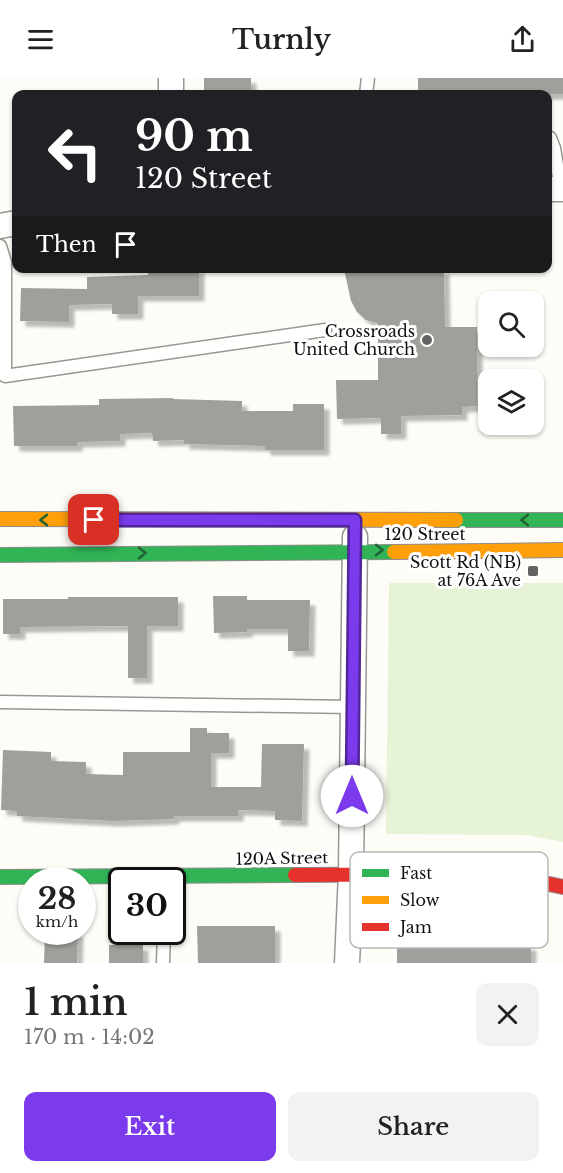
<!DOCTYPE html>
<html lang="en">
<head>
<meta charset="utf-8">
<style>
  body { margin:0; font-family:"Libre Baskerville",serif; background:#f2f2f2; color:#222; height:100vh; display:flex; flex-direction:column; font-size:22px; white-space:nowrap }
  * { box-sizing:border-box; margin:0 }
  p { font-size:20px; color:#767676 }
  .icon { flex:none; width:33px; height:33px; fill:none; stroke:currentColor; stroke-width:2; stroke-linecap:round; stroke-linejoin:round }
  .map { position:relative; height:885px; overflow:hidden }
  .panel { display:flex; flex-direction:column; background:#fff; flex:1 }
  .panel>* { flex:none }
  .top-card { position:absolute; left:12px; top:12px; width:540px; height:183px; border-radius:12px; box-shadow:0 2px 4px #0004; background:#202124; color:#fff; overflow:hidden }
  .controls { position:absolute; left:478px; top:213px; display:grid; gap:12px }
  .controls a { display:grid; place-items:center; width:66px; height:66px; border-radius:12px; background:#fff; box-shadow:0 2px 4px #0004; font-size:30px }
  .speed { position:absolute; left:18px; top:789px; display:flex; gap:12px; font-size:30px; font-weight:700; text-align:center }
  .speed>* { display:grid; place-content:center; width:78px; height:78px; border-radius:50%; background:#fff; box-shadow:0 2px 4px #0004; line-height:1 }
  .speed small { font-size:15px; font-weight:400 }
  .speed .limit { border:3px solid #111; border-radius:9px; background:#fff; color:#111 }
  .pin { position:absolute; display:grid; place-items:center; width:51px; height:51px; color:#fff; margin:-26px; border-radius:12px; box-shadow:0 3px 9px #0006 }
  .me { position:absolute; width:66px; margin:-33px; rotate:0deg; stroke-linejoin:round; filter:drop-shadow(0 0 4px #0008) }
  .turn { display:flex; align-items:center; gap:21px; height:126px; padding:0 24px; font-size:27px }
  .turn .icon { width:78px; height:78px; stroke-width:2.5 }
  .turn b { display:block; font-size:42px; line-height:51px }
  .then { display:flex; align-items:center; height:57px; padding:0 24px; background:#0003; gap:12px; font-size:22px }
  .round { display:grid; place-items:center; flex:none; width:63px; height:63px; border-radius:12px; background:#f2f2f2 }
  .overview { display:flex; align-items:center; justify-content:space-between; height:102px; padding:0 24px }
  h1 { font-size:36px; font-weight:600; line-height:45px }
  .button { display:flex; gap:12px; margin-top:auto; padding:12px 24px }
  .button a { flex:1; height:69px; border-radius:12px; background:#7c3aed; color:#fff; font-size:24px; font-weight:600; line-height:69px; text-align:center }
  .button a+a { background:#f2f2f2; color:#222 }
  header { display:flex; justify-content:space-between; align-items:center; height:78px; padding:0 24px; background:#fff; font-size:27px; font-weight:600 }
  .map>svg:first-child { display:block }
  .green { fill:#e7f3d7 }
  .building { fill:#a19f9c; filter:url(#shadow) }
  .lines { fill:none; stroke-linecap:round; stroke-linejoin:round }
  .lane-casing { stroke:#979795; stroke-width:15 }
  .street-casing { stroke:#979795; stroke-width:27 }
  .fast-casing { stroke:#8e8d8b; stroke-width:16 }
  .slow-casing { stroke:#8e8d8b; stroke-width:16 }
  .jam-casing { stroke:#8e8d8b; stroke-width:16 }
  .lane { stroke:#fffffe; stroke-width:12 }
  .street { stroke:#fffffe; stroke-width:24 }
  .fast { stroke:#30b455; stroke-width:14 }
  .slow { stroke:#ff9f0a; stroke-width:14 }
  .jam { stroke:#e5322d; stroke-width:14 }
  .oneway { stroke:#206233 }
  .route-casing { stroke:#51269a; stroke-width:15 }
  .route { stroke:#7c3aed; stroke-width:10 }
  .poi-dot { fill:#646362; stroke:#fff; stroke-width:2 }
  .labels { text-anchor:middle; stroke-width:6; stroke-linejoin:round; paint-order:stroke }
  .poi-label { font-size:16px; fill:#111; stroke:#fff; text-anchor:end }
  .street-label { font-size:16px; fill:#111; stroke:#fff }
  .key { fill:#fff; stroke:#b8b8b8; stroke-width:1.5 }
  .key-label { font-size:16px; fill:#111 }
</style>
</head>
<body>
<header><svg class="icon" aria-label="menu" viewBox="0 0 24 24"><path d="M4 6h16M4 12h16M4 18h16"/></svg>Turnly<svg class="icon" aria-label="share" viewBox="0 0 24 24"><path d="M12 15V3M7 8l5-5 5 5M5 13v7h14v-7"/></svg></header>
<div class="map">
<svg width="563" height="885" viewBox="0 0 563 885">
  <defs>
    <filter id="shadow"><feDropShadow dx="5.5" dy="5.5" stdDeviation="1.5" flood-color="#0004"/></filter>
  </defs>
  <rect width="100%" height="100%" fill="#fdfcf7"/>
  <polygon class="green" points="389,505 563,505 563,764 526,757 386,756"/>
  <g class="building">
    <rect x="204" y="0" width="47" height="16"/>
    <rect x="418" y="0" width="145" height="16"/>
    <polygon points="148,190 199,190 199,218 138,218 138,236 112,236 112,226 69,227 69,244 20,243 21,210 87,211 87,199 148,197"/>
    <polygon points="344,191 444,191 445,249 477,249 477,328 462,329 462,337 401,338 401,356 381,356 381,340 337,341 336,302 378,302 378,245 366,242 357,234 351,223"/>
    <polygon points="173,320 173,321 242,323 242,333 293,333 293,326 324,326 324,372 265,372 265,368 184,366 184,362 153,363 152,355 120,356 120,363 77,364 77,368 14,368 13,328 99,327 99,321"/>
    <polygon points="213,518 247,518 247,522 310,522 309,573 288,573 288,551 247,551 247,554 214,555"/>
    <polygon points="68,519 178,519 178,548 147,548 147,600 128,600 128,548 20,549 20,556 3,556 3,521 68,521"/>
    <polygon points="190,650 207,650 207,655 229,655 229,675 211,675 211,709 261,709 262,666 304,666 302,743 275,742 275,733 238,732 238,738 174,738 174,741 113,743 17,738 17,733 1,732 3,672 51,674 51,683 86,684 86,696 123,697 123,674 190,674"/>
    <polygon points="397,846 457,846 457,866 531,867 531,885 397,885"/>
    <polygon points="197,848 275,848 275,885 198,885"/>
    <polygon points="45,854 78,854 77,885 44,885"/>
    <rect x="109" y="867" width="34" height="18"/>
  </g>
  <g class="lines">
    <g class="lane-casing">
      <g id="lane">
        <polyline points="366,16 368,0"/>
        <polyline points="548,60 550,60 554,70 561,111"/>
        <polyline points="0,168 5,184 5,298 325,252"/>
        <polyline points="0,624 352,629"/>
        <polyline points="163,885 164,854"/>
      </g>
    </g>
    <g class="street-casing">
      <g id="street">
        <polyline points="171,0 171,16"/>
        <polyline points="548,111 563,111"/>
        <polyline points="0,148 16,145"/>
        <polyline points="347,885 351,795 355,459"/>
      </g>
    </g>
    <g class="fast-casing">
      <g id="fast">
        <polyline points="456,442 563,442"/>
        <polyline points="0,477 394,474"/>
        <polyline points="0,799 295,797"/>
      </g>
    </g>
    <g class="slow-casing">
      <g id="slow">
        <polyline points="0,441 456,442"/>
        <polyline points="394,474 563,472"/>
      </g>
    </g>
    <g class="jam-casing">
      <polyline id="jam" points="295,797 501,796 563,809"/>
    </g>
    <use href="#lane" class="lane"/>
    <use href="#street" class="street"/>
    <use href="#fast" class="fast"/>
    <use href="#slow" class="slow"/>
    <use href="#jam" class="jam"/>
  </g>
  <defs><path id="oneway-chevron" d="M-2-3.5L2.5 0L-2 3.5" fill="none" stroke-width="1.6" stroke-linecap="round" stroke-linejoin="round" transform="scale(1.5)"/></defs>
  <g class="oneway">
    <use href="#oneway-chevron" transform="translate(44 442) rotate(-180)"/>
    <use href="#oneway-chevron" transform="translate(525 442) rotate(180)"/>
    <use href="#oneway-chevron" transform="translate(379 472)"/>
    <use href="#oneway-chevron" transform="translate(142 475) rotate(-1)"/>
  </g>
  <g class="lines">
    <g class="route-casing">
      <polyline id="route" points="94,442 355,442 352,718"/>
    </g>
    <use href="#route" class="route"/>
  </g>
  <g class="poi-dot">
    <circle cx="427" cy="262" r="6"/>
    <rect x="527" y="487" width="12" height="12" rx="3"/>
  </g>
  <g class="labels">
    <g class="poi-label">
      <text x="415" y="259">Crossroads<tspan x="415" dy="18">United Church</tspan></text>
      <text x="521" y="490">Scott Rd (NB)<tspan x="521" dy="18">at 76A Ave</tspan></text>
    </g>
    <g class="street-label">
      <text x="425" y="462">120 Street</text>
      <text transform="translate(282 780) rotate(-1)" y="6">120A Street</text>
    </g>
  </g>
  <rect x="350" y="774" width="198" height="96" rx="9" class="key"/>
  <rect x="362" y="791" width="27" height="8" fill="#30b455"/>
  <rect x="362" y="818" width="27" height="8" fill="#ff9f0a"/>
  <rect x="362" y="845" width="27" height="8" fill="#e5322d"/>
  <g class="key-label">
    <text x="400" y="801">Fast</text>
    <text x="400" y="828">Slow</text>
    <text x="400" y="855">Jam</text>
  </g>
</svg>
<div class="controls">
<a><svg class="icon" aria-label="search" viewBox="0 0 24 24"><circle cx="10" cy="10" r="6"/><path d="M15 15l6 6"/></svg></a>
<a><svg class="icon" aria-label="layers" viewBox="0 0 24 24"><path d="M12 4l9 5-9 5-9-5zM3 14l9 5 9-5"/></svg></a>
</div>
<div class="speed"><div>28<small>km/h</small></div><div class="limit">30</div></div>
<div class="pin" style="left:94px;top:442px;background:#d93025"><svg class="icon" aria-label="arrive" viewBox="0 0 24 24"><path d="M6 21V4h12l-3 4 3 4H6"/></svg></div>
<svg class="me" style="left:352px;top:718px" viewBox="-20 -20 40 40"><circle r="19" fill="#fff"/><path d="M0-13L10 11 0 6-10 11z" fill="#7c3aed"/></svg>
<div class="top-card">
<div class="turn"><svg class="icon" aria-label="left" viewBox="0 0 24 24"><path d="M17 20v-9H6M10 6l-5 5 5 5"/></svg><div><b>90 m</b>120 Street</div></div>
<div class="then">Then<svg class="icon" aria-label="arrive" viewBox="0 0 24 24"><path d="M6 21V4h12l-3 4 3 4H6"/></svg></div>
</div>
</div>
<section class="panel">
<div class="overview"><div><h1>1 min</h1><p>170 m · 14:02</p></div><a class="round"><svg class="icon" aria-label="close" viewBox="0 0 24 24"><path d="M6 6l12 12M18 6L6 18"/></svg></a></div>
<div class="button"><a>Exit</a><a>Share</a></div>
</section>
</body>
</html>
